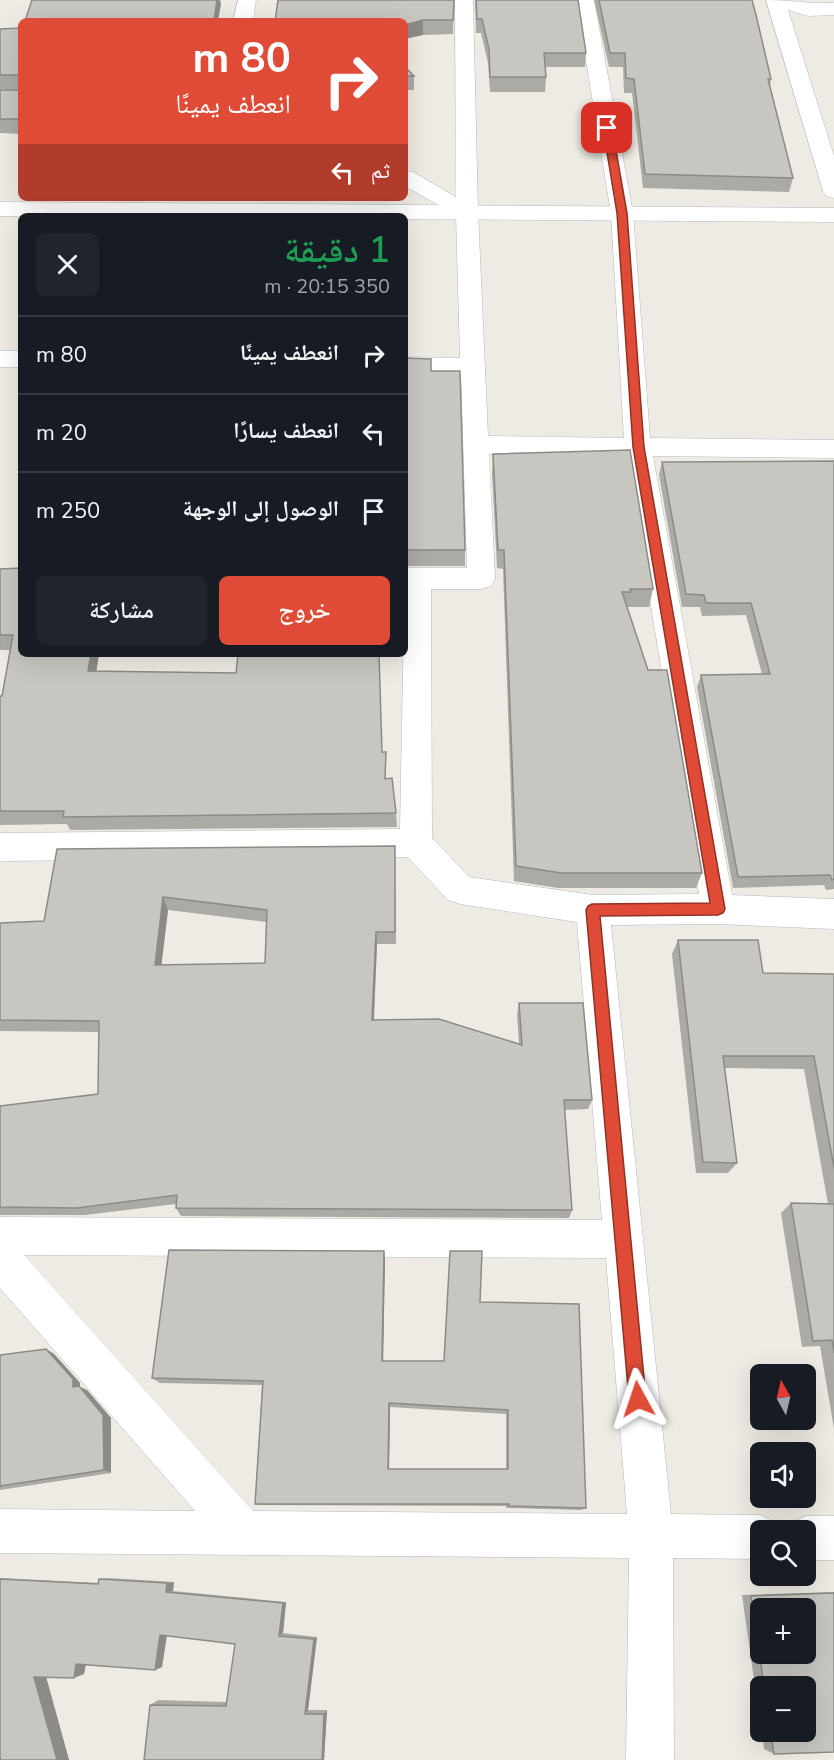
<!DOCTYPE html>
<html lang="ar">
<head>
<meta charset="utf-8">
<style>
  body { margin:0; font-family:"Nunito Sans","Noto Naskh Arabic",sans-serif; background:#20242c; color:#f1f3f6; direction:rtl; height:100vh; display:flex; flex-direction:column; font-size:22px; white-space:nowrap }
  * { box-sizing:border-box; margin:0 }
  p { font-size:20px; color:#9ea1a6 }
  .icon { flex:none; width:33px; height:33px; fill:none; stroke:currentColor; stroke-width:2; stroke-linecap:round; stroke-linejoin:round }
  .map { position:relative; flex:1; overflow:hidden; direction:ltr }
  .details { position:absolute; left:18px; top:213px; width:390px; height:444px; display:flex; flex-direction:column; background:#171b24; border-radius:9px; box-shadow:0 6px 24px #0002; direction:rtl }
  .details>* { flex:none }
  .banner { position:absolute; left:18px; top:18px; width:390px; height:183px; border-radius:9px; box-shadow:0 6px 24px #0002; direction:rtl; background:#df4b36; color:#fff; overflow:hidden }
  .needle { width:39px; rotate:352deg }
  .tools { position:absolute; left:750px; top:1364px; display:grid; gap:12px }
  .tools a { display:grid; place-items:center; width:66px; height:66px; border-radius:9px; background:#171b24; box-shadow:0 6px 24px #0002; font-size:30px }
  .pin { position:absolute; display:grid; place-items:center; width:51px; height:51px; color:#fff; margin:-26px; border-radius:12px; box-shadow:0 3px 9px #0006 }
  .me { position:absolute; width:66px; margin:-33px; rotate:355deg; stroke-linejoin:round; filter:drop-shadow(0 0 4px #0008) }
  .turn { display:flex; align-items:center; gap:21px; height:126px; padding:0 18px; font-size:27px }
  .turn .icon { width:78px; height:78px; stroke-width:2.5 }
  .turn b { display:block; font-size:42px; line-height:51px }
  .then { display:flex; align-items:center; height:57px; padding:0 18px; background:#0003; gap:12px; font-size:22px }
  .round { display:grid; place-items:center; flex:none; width:63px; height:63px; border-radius:9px; background:#20242c }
  .headline { display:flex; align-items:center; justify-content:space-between; height:102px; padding:0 18px }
  h1 { font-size:36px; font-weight:600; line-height:45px; color:#1e9e55 }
  .cta { display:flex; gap:12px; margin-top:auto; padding:12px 18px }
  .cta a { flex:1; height:69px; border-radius:9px; background:#df4b36; color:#fff; font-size:24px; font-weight:600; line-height:69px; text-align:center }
  .cta a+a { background:#20242c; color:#f1f3f6 }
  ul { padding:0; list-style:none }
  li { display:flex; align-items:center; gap:18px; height:78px; padding:0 18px; border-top:2px solid #363941 }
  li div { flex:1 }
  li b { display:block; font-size:22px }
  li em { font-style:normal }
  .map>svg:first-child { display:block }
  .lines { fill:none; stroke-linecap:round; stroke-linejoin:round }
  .minor-casing { stroke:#b5b8bc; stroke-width:1 }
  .tertiary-casing { stroke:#b5b8bc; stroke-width:1 }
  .secondary-casing { stroke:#b6b9be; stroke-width:1 }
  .minor { fill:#fff; fill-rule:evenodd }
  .tertiary { fill:#fff; fill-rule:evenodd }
  .secondary { fill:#fff; fill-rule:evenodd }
  .wall { fill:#acaaa5; fill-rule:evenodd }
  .shaded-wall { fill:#8c8b86 }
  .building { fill:#c8c6c0; stroke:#8c8b86; stroke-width:1.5; fill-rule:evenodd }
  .route { fill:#df4b36; stroke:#913123; stroke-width:1.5 }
</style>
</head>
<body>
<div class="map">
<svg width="834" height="1760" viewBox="0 0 834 1760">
  <rect width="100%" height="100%" fill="#edebe3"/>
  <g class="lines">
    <g class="minor-casing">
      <g id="minor">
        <polygon points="238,0 256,0 253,21 233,21"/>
        <path d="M455,0H473L478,212L488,436L624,438L611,213L576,0H594L633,213L650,438L834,440V458L653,456L732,895L834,899V929L718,924L611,925L671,1514L760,1515L775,1522L779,1530H760V1559L673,1558L674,1760H626L629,1558L0,1553V1509L195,1511L0,1288V1217L602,1220L577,922L460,904L448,900L408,857L0,861V833L400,829L405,568H467L461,374L405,373V357L460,358L456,215L405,186V171L413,172L456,197ZM489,454L626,456L699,894L593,895L469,877L432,838L431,589H481L491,586L495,579ZM24,1255L606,1258L627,1514L253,1511Z"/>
        <rect x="0" y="351" width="21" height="16"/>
        <polygon points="806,1516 834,1516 834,1560 806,1560 806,1530 787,1530 791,1523"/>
      </g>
    </g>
    <g class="tertiary-casing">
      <polygon id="tertiary" points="0,202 834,208 834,222 405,219 405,216 0,216"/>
    </g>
    <g class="secondary-casing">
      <path id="secondary" d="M766,0C789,0 811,4 834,3V15L808,16L788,10L834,156V198L826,196L823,191Z"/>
    </g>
    <use href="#minor" class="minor"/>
    <use href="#tertiary" class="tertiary"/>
    <use href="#secondary" class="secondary"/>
  </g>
  <g class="wall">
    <polygon points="278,0 454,0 453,34 423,35"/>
    <polygon points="475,0 578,0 586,53 585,67 545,67 546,77 545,92 490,92 488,63 481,33 476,33"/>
    <polygon points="594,0 752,0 771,79 770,86 793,178 789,192 643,188 632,93 624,93 623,67 609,67"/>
    <polygon points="21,28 21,134 0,133 0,90 19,90 0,89 0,29"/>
    <polygon points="405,67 414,76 414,90 405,90"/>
    <polygon points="405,358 431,371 465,550 465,566 405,566"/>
    <polygon points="493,454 653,589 649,607 627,607 702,873 696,888 558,888 514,881 503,569 497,568 492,473"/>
    <polygon points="834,461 834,889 826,890 824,885 733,888 697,687 701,675 762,674 746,615 702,616 700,607 682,607 659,475 662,462"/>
    <polygon points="0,569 21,654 99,654 96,672 382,752 386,752 386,778 396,813 397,827 70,830 67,824 0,825 0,696 2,696 10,650 0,650"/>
    <path d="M395,846L396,944H377L374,1020L519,1044L517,1014L519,1003L592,1100L588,1109L564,1110L572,1210L569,1218L181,1216L176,1208V1204L85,1215H0V1106L98,1094L99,1032L0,1031V923L44,921ZM168,910L266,922L265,963L161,965Z"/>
    <polygon points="678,940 763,973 834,974 834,1429 820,1346 802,1347 781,1213 791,1203 828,1204 804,1069 725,1068 737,1163 728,1173 696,1173 672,954"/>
    <path d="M385,1259L383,1361H444L480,1302L586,1508L581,1510L506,1508V1506L259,1505L255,1504L262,1385L160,1383L152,1378ZM390,1407L506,1414V1469H389Z"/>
    <polygon points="46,1349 54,1354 80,1383 80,1387 87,1390 111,1418 111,1473 0,1490 0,1355"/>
    <polygon points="0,1578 99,1583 99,1579 108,1578 174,1582 173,1591 286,1602 283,1633 317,1637 308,1710 327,1710 324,1760 150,1705 158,1700 227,1702 235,1644 167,1636 162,1667 155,1670 86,1665 84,1674 46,1677 69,1760 0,1760"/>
    <polygon points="834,1592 834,1752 774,1754 764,1749 762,1731 806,1731 806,1686 760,1686 760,1722 742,1595"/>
  </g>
  <g class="shaded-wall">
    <polygon points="217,0 220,0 221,4 218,21 214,21"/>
    <polygon points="423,20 423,35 405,39 405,25"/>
    <polygon points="91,654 99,654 94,686 88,671"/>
    <polygon points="163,897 168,910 160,977 155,965"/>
    <polygon points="376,932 377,944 373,1031 372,1020"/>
    <polygon points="384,1251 385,1259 383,1367 382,1361"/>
    <polygon points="46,1349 54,1354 80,1383 80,1387 87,1390 111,1418 111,1473 104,1470 73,1387"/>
    <polygon points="389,1403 390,1407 389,1471 388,1469"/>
    <polygon points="174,1582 173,1591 166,1592 167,1583"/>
    <polygon points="286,1602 283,1633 279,1636 283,1603"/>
    <polygon points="167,1633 162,1667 155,1670 160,1635"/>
    <polygon points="317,1637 308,1710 305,1714 314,1639"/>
    <polygon points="86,1661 84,1674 74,1678 76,1664"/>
    <polygon points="45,1673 69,1760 57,1760 34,1677"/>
    <polygon points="327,1710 324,1760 322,1760 324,1714"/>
  </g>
  <g class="building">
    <polygon points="32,0 217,0 214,21 25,21"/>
    <polygon points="278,0 454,0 453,20 423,20 405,25 405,21 275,21"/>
    <polygon points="476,0 578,0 586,53 544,53 546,77 490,77 489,49 482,19 477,19"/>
    <polygon points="599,0 752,0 756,15 771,79 768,79 793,178 645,174 634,79 626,78 625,53 610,53"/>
    <polygon points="21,28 21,119 0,119 0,90 19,90 19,75 0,75 0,29"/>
    <polygon points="405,67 414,76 405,76"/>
    <polygon points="405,358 431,359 431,371 460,371 465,550 405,550"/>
    <polygon points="630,450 653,589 630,589 631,592 622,592 648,670 667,670 702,873 561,873 516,866 504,550 498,550 493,454"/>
    <polygon points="834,461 834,879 832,880 830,875 738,877 701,675 770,674 751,603 706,603 704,595 686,594 662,462"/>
    <polygon points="21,568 21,654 91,654 88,671 236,673 238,654 379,654 382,752 386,752 385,779 392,778 396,813 63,817 64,811 0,811 0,696 2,696 13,635 0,635 0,569"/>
    <path d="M395,846V932H376L372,1020L439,1019L522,1045L519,1003H583L592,1100H564L572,1210L176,1208L177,1195L77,1208L0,1207V1106L98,1094L99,1021L0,1020V923L44,921L57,849ZM163,897L267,910L265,963L155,965Z"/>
    <polygon points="678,940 758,940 763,973 834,974 834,1168 814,1056 723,1056 737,1163 703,1162"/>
    <polygon points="791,1203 834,1204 834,1353 832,1340 813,1341"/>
    <path d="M169,1250L384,1251L382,1361H444L450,1251H482L480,1302L579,1304L586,1508L509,1506V1504H255L263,1381L152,1378ZM389,1403L508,1410V1469H388Z"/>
    <polygon points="46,1349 73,1379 73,1387 79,1386 103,1415 104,1470 0,1486 0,1355"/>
    <polygon points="0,1579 98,1584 99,1579 167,1583 166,1592 283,1603 279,1636 314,1639 305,1714 324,1714 322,1760 144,1760 150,1705 226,1706 235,1644 160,1635 155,1670 76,1664 74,1678 34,1677 57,1760 0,1760"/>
    <path d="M834,1593V1752L774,1754L770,1731H806V1686H764L751,1596ZM760,1608H806V1653H760Z"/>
  </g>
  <polygon class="route" points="607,125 612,128 627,213 644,447 725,909 723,913 718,915 600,916 646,1399 644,1405 638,1408 632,1405 629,1399 586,910 588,906 592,904 710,903 633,447 617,213 603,128"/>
</svg>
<div class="tools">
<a><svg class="needle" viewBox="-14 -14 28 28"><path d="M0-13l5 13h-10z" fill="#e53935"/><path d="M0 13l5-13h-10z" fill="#9ea1a6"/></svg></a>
<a><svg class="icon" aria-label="sound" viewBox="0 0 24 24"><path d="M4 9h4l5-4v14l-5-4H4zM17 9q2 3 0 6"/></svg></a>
<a><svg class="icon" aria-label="search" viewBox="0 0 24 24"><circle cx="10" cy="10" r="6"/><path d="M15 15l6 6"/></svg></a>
<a>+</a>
<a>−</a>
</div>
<div class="pin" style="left:607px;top:128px;background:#d93025"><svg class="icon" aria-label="arrive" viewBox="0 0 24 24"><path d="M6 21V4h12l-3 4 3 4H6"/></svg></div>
<svg class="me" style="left:638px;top:1399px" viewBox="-20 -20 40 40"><path d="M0-17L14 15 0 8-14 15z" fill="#df4b36" stroke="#fff" stroke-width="4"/></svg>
<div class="banner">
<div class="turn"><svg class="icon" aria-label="right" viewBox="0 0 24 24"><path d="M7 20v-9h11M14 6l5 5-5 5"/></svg><div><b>80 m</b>انعطف يمينًا</div></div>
<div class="then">ثم<svg class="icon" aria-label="left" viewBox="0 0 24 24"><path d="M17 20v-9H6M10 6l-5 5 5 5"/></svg></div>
</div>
<section class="details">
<div class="headline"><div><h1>1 دقيقة</h1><p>350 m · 20:15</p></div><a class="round"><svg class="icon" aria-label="close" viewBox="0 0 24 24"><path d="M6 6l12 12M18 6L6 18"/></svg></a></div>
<ul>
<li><svg class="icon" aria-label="right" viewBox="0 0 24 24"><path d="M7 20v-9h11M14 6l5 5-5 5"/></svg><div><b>انعطف يمينًا</b></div><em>80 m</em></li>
<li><svg class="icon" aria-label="left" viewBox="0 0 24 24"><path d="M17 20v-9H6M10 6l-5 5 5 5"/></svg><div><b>انعطف يسارًا</b></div><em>20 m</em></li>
<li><svg class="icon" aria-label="arrive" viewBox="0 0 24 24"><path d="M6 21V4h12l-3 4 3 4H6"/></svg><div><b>الوصول إلى الوجهة</b></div><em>250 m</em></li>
</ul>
<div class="cta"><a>خروج</a><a>مشاركة</a></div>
</section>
</div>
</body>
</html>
